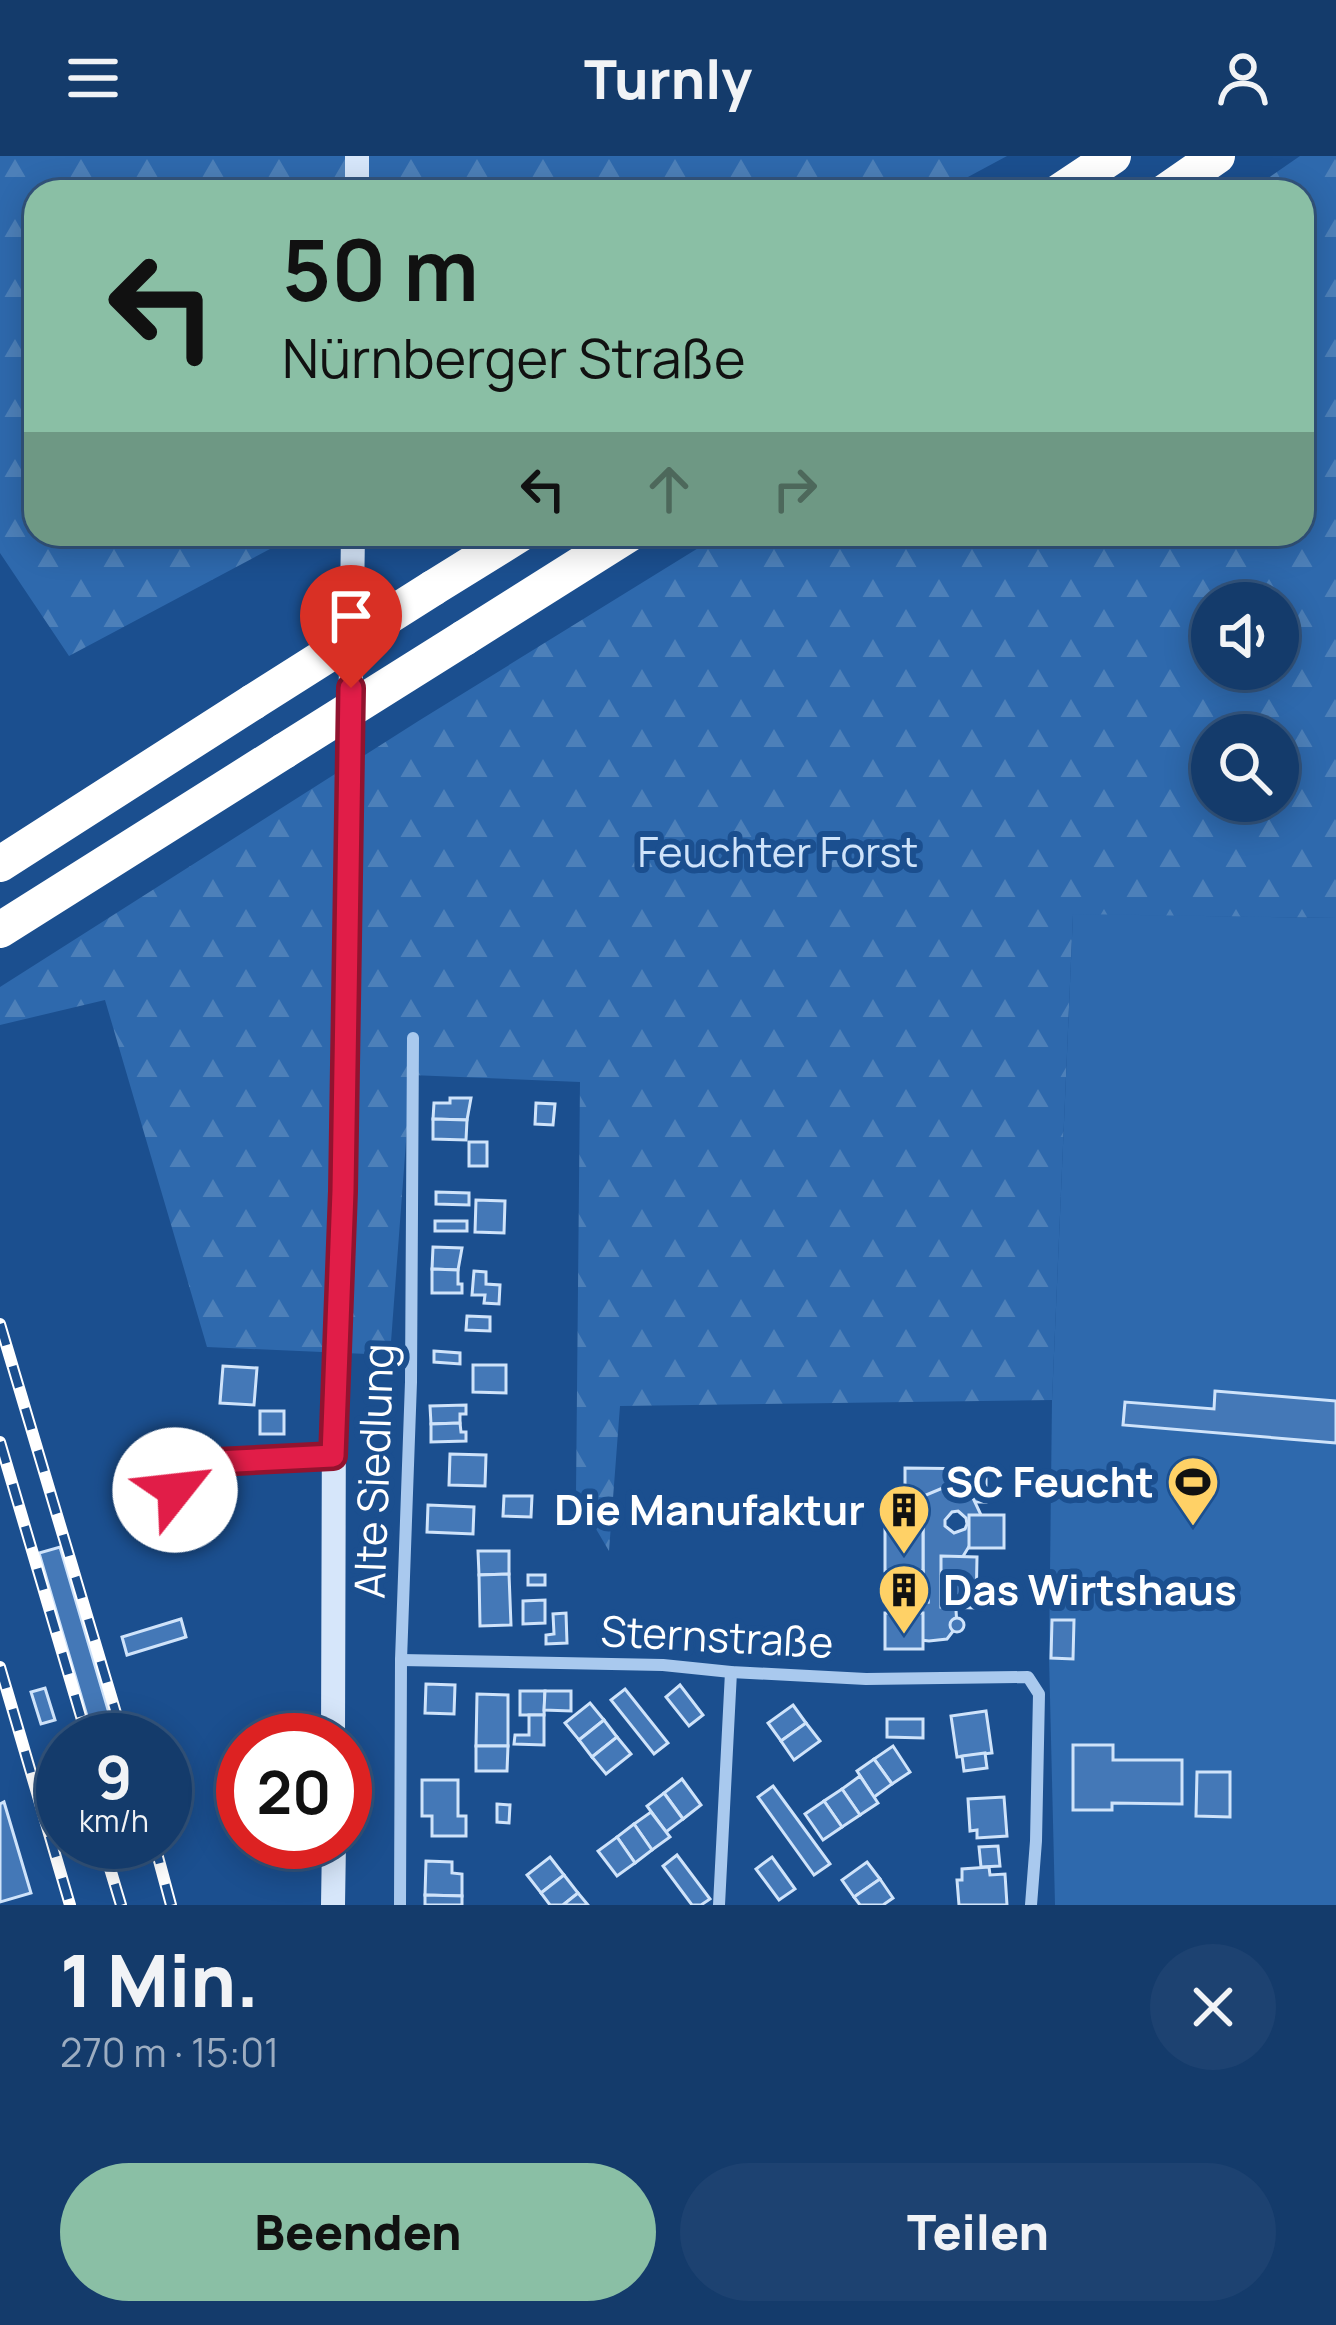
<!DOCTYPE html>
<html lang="de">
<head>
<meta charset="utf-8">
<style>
  body { margin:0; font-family:Manrope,sans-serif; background:#1d4271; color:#f1f3f6; height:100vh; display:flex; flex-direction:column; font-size:45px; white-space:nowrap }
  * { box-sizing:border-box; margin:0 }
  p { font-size:39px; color:#9dadc1 }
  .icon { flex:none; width:66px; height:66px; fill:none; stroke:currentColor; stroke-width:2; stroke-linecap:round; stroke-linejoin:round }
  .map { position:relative; height:1749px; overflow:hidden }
  .side { display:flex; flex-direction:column; background:#143b6b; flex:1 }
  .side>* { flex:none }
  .banner { position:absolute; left:24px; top:24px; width:1290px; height:366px; border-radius:36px; box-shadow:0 6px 30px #0003,0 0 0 3px #33557e; background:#8abfa5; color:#111; overflow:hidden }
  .tools { position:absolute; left:1191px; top:426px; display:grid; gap:24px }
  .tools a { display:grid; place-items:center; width:108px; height:108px; border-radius:50%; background:#143b6b; box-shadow:0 6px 30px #0003,0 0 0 3px #33557e; font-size:60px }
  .speed { position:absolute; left:36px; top:1557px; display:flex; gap:24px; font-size:60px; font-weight:700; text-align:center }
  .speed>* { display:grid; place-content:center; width:156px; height:156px; border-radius:50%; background:#143b6b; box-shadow:0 6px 30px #0003,0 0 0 3px #33557e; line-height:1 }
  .speed small { font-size:30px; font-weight:400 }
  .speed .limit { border:18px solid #d22; background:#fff; color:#111 }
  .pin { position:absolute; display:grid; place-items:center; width:102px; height:102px; color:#fff; margin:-123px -51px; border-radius:50% 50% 50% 0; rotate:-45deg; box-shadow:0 0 12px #0007 }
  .pin .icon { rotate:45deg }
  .me { position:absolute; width:132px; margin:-66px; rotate:61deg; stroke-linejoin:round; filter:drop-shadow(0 0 9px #0008) }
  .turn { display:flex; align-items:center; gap:42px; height:252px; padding:0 60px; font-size:54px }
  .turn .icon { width:156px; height:156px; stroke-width:2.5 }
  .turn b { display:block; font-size:84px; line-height:102px }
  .lanes { display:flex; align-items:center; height:114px; padding:0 60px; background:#0003; justify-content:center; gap:60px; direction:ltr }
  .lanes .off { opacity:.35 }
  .round { display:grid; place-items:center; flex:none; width:126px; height:126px; border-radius:63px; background:#1d4271 }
  .headline { display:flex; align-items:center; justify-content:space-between; height:204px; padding:0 60px }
  h1 { font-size:72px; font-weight:800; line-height:90px }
  .cta { display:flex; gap:24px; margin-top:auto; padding:24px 60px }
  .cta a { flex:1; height:138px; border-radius:72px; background:#8abfa5; color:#111; font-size:48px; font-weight:800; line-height:138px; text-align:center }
  .cta a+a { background:#1d4271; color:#f1f3f6 }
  header { display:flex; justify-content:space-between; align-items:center; height:156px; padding:0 60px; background:#143b6b; font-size:54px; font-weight:800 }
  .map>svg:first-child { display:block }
  .forest { fill:url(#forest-firs); fill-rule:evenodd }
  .garden { fill:#2e69ad }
  .building { fill:#4478b7; stroke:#cfe3fa; stroke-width:3; fill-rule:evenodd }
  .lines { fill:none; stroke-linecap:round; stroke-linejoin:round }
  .service { stroke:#a9c9ee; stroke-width:9 }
  .minor { stroke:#a9c9ee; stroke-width:12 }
  .secondary { stroke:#d6e6fa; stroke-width:24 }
  .motorway { stroke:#fff; stroke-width:36 }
  .rail-casing { stroke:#fff; stroke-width:12 }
  .rail { stroke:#1b4f8f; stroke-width:8; stroke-dasharray:22; stroke-linecap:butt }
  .motorway-bridge { stroke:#fff; stroke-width:36 }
  .route-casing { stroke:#92132f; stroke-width:30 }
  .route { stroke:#e11d48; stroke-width:21 }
  .labels { text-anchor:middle; stroke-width:12; stroke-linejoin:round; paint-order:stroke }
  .park-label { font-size:42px; fill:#cfe3fa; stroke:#1b4f8f }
  .street-label { font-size:42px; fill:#fff; stroke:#1b4f8f }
  .poi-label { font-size:42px; font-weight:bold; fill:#fff; stroke:#1b4f8f; text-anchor:end }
</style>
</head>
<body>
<header><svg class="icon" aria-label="menu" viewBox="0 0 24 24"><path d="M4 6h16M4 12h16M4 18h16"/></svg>Turnly<svg class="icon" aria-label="person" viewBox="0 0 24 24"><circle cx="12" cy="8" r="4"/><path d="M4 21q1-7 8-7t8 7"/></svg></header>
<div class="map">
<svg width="1336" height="1749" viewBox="0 0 1336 1749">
  <defs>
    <pattern id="forest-firs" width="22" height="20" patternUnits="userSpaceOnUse" patternTransform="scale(3)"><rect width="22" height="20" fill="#2e69ad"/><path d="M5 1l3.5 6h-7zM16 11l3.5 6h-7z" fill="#4d80b9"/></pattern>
  </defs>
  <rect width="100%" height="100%" fill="#1b4f8f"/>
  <g class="forest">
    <polygon points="0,0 1007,0 940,36 36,36 36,378 298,378 69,500 0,397"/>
    <path d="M1300,0H1336V762L1073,759L1052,1244L620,1250L609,1395L576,1339L580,926L411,919L390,1199L207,1191L105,844L0,869V831L420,564L721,378H1302V36H1248ZM1212,447H1278V513H1212ZM1212,579H1278V645H1212Z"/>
  </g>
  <polygon class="garden" points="1073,758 1336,762 1336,1749 1055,1749 1049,1500 1052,1244"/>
  <g class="building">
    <polygon points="450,942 471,942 467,964 433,963 434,947 450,947"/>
    <polygon points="536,947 555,948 553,969 535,968"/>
    <polygon points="433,963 467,964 466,984 433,983"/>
    <rect x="469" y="986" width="18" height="24"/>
    <polygon points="436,1036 469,1037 469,1049 436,1048"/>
    <polygon points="476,1044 505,1045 504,1077 475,1076"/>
    <rect x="435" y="1065" width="32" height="10"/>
    <polygon points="433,1091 462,1092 458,1114 432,1113"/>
    <polygon points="432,1113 458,1114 458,1128 462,1128 462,1137 432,1137"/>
    <polygon points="474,1115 486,1116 486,1128 500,1129 499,1148 484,1147 485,1139 472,1139"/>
    <polygon points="467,1160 490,1161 490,1175 466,1174"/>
    <polygon points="434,1195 460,1197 460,1208 434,1206"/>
    <polygon points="473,1209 506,1209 506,1237 473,1236"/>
    <polygon points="223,1210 257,1212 254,1249 220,1247"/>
    <polygon points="1215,1235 1336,1245 1336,1287 1123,1269 1125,1246 1214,1253"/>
    <polygon points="466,1249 466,1258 460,1258 460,1267 431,1268 430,1250"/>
    <rect x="260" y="1255" width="24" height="23"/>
    <polygon points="460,1267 461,1276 466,1276 466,1285 431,1286 431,1268"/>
    <polygon points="450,1298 486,1299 485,1330 449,1329"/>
    <polygon points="905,1312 986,1313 986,1346 905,1346"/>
    <path d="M945,1331H955L973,1342L982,1361L981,1371L957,1410L954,1422L957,1470L947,1483L929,1485L921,1484L905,1472L903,1454L907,1445L928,1446V1429H923V1370H915V1357L926,1339ZM958,1355L966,1362L967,1368L965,1373L954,1377L945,1370V1364L952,1356Z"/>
    <polygon points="504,1340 532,1340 531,1361 503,1360"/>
    <polygon points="428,1349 474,1351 473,1378 427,1376"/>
    <rect x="969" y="1359" width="35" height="33"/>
    <rect x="885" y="1370" width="38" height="45"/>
    <polygon points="60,1391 117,1584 94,1584 39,1397"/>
    <polygon points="478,1395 509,1395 509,1418 479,1419"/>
    <polygon points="941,1400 977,1401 976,1452 941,1451"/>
    <polygon points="896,1415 923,1415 923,1429 928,1429 928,1446 896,1445"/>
    <polygon points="509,1418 511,1469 480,1470 479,1419"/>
    <rect x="528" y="1419" width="17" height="10"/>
    <polygon points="545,1444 545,1467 523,1468 523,1445"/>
    <polygon points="566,1457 567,1487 546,1488 546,1479 554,1478 553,1458"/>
    <rect x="885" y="1457" width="38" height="36"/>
    <circle cx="957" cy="1469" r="7"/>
    <polygon points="181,1463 186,1481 127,1499 122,1481"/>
    <polygon points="1052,1464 1074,1464 1073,1503 1051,1502"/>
    <polygon points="426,1528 455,1529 454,1558 425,1557"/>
    <polygon points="680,1529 703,1559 689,1570 666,1541"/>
    <polygon points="45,1532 55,1564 41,1568 31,1536"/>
    <polygon points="625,1533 668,1587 654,1598 611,1544"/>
    <polygon points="520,1535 545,1535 544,1559 520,1559"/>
    <polygon points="545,1535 571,1535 571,1555 544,1554"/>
    <polygon points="477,1538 508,1539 508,1590 476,1590"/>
    <polygon points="590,1547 604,1564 579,1584 565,1567"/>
    <polygon points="793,1549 806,1567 781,1585 768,1567"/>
    <polygon points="986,1555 992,1597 957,1601 951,1560"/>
    <polygon points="529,1559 544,1559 544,1589 514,1588 515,1579 529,1579"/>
    <polygon points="887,1563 923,1563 923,1582 887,1581"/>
    <polygon points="604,1564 617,1581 592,1601 579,1584"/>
    <polygon points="806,1567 820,1585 794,1604 781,1585"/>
    <polygon points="617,1581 631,1598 606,1618 592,1601"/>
    <polygon points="1073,1589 1113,1589 1113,1604 1182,1604 1182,1648 1112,1647 1112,1654 1073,1654"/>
    <polygon points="476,1590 508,1590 507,1615 476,1615"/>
    <polygon points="893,1590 910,1616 892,1628 874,1603"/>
    <polygon points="985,1597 987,1612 964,1615 962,1600"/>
    <polygon points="874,1603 892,1628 874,1641 857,1615"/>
    <polygon points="1197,1616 1230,1616 1230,1661 1196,1660"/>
    <polygon points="860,1620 878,1647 860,1659 842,1633"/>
    <polygon points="682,1623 701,1649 683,1663 664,1637"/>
    <polygon points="422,1624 458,1624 458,1660 466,1660 466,1680 432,1680 432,1660 422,1660"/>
    <polygon points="773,1630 830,1708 814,1719 758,1641"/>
    <polygon points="842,1633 860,1659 842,1671 824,1645"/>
    <polygon points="664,1637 683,1663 666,1676 647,1650"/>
    <polygon points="1004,1641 1007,1680 977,1682 977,1674 970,1675 968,1643"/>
    <polygon points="824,1645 842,1671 823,1684 805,1658"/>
    <polygon points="4,1646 31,1737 0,1746 0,1648"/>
    <polygon points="497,1648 510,1649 509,1667 497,1666"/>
    <polygon points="651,1656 670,1681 652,1694 634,1668"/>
    <polygon points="634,1668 652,1694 635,1707 617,1681"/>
    <polygon points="617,1681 635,1707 617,1720 598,1695"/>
    <polygon points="998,1690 1000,1710 981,1711 979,1691"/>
    <polygon points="677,1699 710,1743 701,1749 692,1749 663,1710"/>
    <polygon points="550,1701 564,1719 541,1737 527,1719"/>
    <polygon points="772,1701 795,1733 779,1744 756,1713"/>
    <polygon points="426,1705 452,1706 452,1717 462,1718 462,1740 425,1739"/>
    <polygon points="867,1706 880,1723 854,1741 842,1724"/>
    <polygon points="989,1711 990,1719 1005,1718 1007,1749 959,1749 957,1724 962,1724 962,1713"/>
    <polygon points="564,1719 578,1737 563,1749 550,1749 541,1737"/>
    <polygon points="880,1723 893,1742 883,1749 860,1749 854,1741"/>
    <polygon points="578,1737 588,1749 563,1749"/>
    <polygon points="425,1739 462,1740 462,1749 425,1749"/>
  </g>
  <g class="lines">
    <polyline class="service" points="175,1334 196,1317 217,1306 333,1300"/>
    <g class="minor">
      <polyline points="401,1504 663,1509 731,1516 866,1523 1028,1521 1039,1538 1036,1685 1031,1749"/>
      <polyline points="400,1749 401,1504 411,1226 413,882"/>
      <polyline points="719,1749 731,1516"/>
    </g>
    <g class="secondary">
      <polyline points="357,36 357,0"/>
      <polyline points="333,1584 334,1247 343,1035 353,378"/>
      <polyline points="333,1749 334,1686"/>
    </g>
    <g class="motorway">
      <polyline points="1059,36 1113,0"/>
      <polyline points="1165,36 1217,0"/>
      <polyline points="433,432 520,378"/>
      <polyline points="464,482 629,378"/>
      <polyline points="0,708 253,546"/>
      <polyline points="0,774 284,595"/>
    </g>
    <g class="rail-casing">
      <g id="rail">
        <polyline points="0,1168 124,1584"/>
        <polyline points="0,1286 88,1584"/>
        <polyline points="0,1511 70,1749"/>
        <polyline points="102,1686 121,1749"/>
        <polyline points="154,1686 171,1749"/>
      </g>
    </g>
    <use href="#rail" class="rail"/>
    <g class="motorway-bridge">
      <polyline points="253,546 433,432"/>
      <polyline points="284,595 464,482"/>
    </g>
  </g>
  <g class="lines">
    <g class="route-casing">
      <polyline id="route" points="175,1334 196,1317 217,1306 333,1300 343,1035 351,532"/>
    </g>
    <use href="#route" class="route"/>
  </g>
  <defs>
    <g id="stadium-pin" transform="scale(2.7)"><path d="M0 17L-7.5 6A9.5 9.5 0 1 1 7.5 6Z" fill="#ffd166" stroke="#1b4f8f"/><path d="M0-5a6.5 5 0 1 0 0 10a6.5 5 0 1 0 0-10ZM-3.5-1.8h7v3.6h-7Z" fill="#111"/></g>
    <g id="building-pin" transform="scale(2.7)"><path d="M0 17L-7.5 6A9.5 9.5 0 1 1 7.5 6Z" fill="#ffd166" stroke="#1b4f8f"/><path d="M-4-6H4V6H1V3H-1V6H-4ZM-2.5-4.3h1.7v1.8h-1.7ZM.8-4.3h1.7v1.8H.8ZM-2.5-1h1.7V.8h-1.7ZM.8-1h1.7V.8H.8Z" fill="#111"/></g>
  </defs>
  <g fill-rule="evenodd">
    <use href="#stadium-pin" x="1193" y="1326"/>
    <use href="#building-pin" x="904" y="1354"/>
    <use href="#building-pin" x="904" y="1434"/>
  </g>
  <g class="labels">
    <g class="park-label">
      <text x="778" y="711">Feuchter Forst</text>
    </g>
    <g class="street-label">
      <text transform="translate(374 1315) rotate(-88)" y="15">Alte Siedlung</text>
      <text transform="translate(717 1481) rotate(3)" y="15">Sternstraße</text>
    </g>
    <g class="poi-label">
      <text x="1154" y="1341">SC Feucht</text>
      <text x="865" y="1369">Die Manufaktur</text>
      <text x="943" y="1449" text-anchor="start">Das Wirtshaus</text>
    </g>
  </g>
</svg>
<div class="tools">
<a><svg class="icon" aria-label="sound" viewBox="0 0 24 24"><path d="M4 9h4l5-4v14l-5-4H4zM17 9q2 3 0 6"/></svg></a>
<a><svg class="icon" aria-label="search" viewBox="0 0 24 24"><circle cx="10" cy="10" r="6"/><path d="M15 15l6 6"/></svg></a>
</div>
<div class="speed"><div>9<small>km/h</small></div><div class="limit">20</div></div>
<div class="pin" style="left:351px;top:532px;background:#d93025"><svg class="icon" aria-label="arrive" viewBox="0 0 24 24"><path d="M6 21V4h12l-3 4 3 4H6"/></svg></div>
<svg class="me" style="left:175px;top:1334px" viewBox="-20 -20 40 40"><circle r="19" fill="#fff"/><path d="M0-13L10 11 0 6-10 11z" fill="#e11d48"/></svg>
<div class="banner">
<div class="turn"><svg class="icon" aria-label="left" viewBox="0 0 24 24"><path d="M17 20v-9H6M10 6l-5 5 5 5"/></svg><div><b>50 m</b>Nürnberger Straße</div></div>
<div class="lanes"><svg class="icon" aria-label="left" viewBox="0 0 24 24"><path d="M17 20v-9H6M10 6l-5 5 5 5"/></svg><svg class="icon off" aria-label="ahead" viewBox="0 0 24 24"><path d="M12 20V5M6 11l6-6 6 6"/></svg><svg class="icon off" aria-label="right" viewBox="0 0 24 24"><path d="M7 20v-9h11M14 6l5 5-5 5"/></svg></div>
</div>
</div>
<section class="side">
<div class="headline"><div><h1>1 Min.</h1><p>270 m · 15:01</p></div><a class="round"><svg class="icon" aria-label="close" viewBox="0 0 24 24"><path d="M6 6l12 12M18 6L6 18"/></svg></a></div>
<div class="cta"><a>Beenden</a><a>Teilen</a></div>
</section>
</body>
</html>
